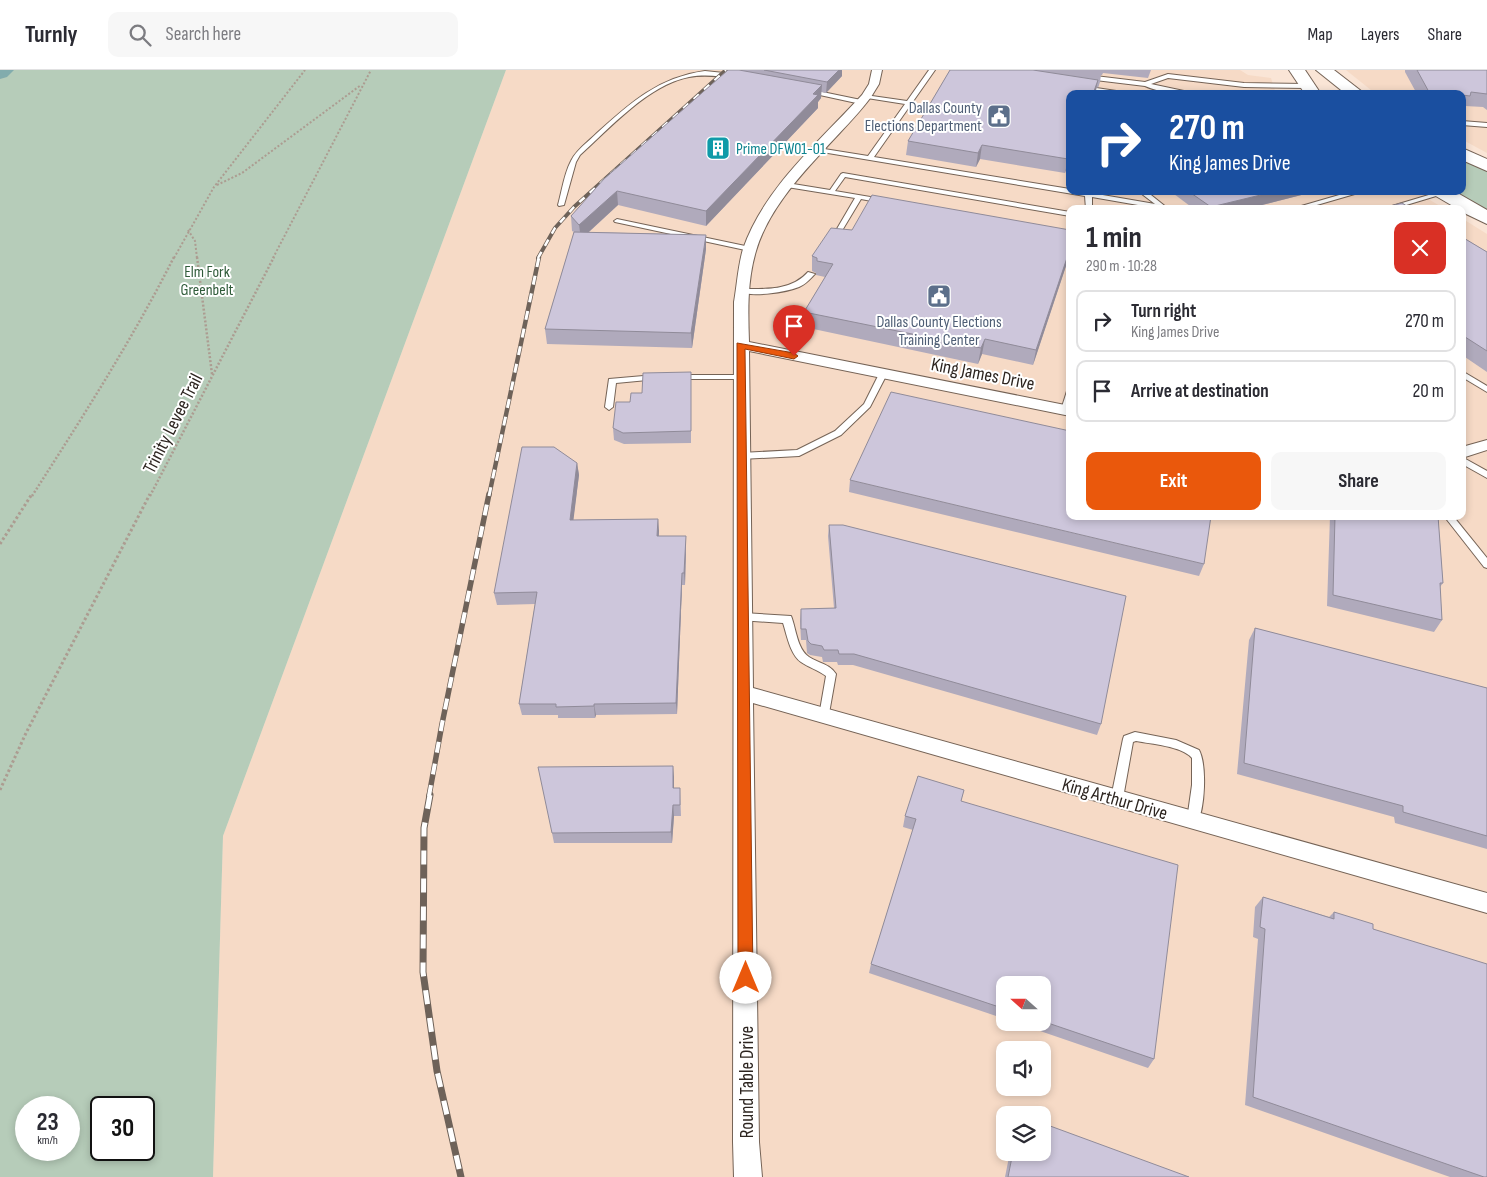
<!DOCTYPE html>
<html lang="en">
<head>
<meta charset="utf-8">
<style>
  body { margin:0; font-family:"Sofia Sans Condensed",sans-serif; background:#f7f7f7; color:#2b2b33; height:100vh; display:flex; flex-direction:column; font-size:19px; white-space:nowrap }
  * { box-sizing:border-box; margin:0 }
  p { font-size:16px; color:#7c7c81 }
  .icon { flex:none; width:28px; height:28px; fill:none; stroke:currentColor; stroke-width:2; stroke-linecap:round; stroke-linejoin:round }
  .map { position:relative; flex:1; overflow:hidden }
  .side { position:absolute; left:1066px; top:135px; width:400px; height:315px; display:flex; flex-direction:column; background:#fff; border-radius:10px; box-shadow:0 2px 8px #0003 }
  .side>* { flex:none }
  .top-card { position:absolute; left:1066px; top:20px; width:400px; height:105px; border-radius:10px; box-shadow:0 2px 8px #0003; background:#1a4fa0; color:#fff; overflow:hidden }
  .needle { width:32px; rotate:291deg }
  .fabs { position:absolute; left:996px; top:906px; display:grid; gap:10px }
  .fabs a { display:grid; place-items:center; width:55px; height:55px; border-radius:10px; background:#fff; box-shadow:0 2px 8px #0003; font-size:25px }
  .speed { position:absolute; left:15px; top:1026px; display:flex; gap:10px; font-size:25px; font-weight:700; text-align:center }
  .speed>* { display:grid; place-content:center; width:65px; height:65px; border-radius:50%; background:#fff; box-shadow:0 2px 8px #0003; line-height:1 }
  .speed small { font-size:12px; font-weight:400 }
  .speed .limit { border:2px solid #111; border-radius:8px; background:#fff; color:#111 }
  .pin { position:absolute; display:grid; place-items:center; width:42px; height:42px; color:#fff; margin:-51px -21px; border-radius:50% 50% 50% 0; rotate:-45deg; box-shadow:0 0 5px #0007 }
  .pin .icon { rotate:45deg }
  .me { position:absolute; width:55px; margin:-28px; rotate:0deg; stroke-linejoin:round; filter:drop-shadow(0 0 4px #0008) }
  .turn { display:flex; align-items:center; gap:18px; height:105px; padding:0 20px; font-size:22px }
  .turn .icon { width:65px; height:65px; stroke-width:2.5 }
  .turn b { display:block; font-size:35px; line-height:42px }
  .round { display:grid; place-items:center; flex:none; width:52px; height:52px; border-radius:10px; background:#f7f7f7 }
  .head { display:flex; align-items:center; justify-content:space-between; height:85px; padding:0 20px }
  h1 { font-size:30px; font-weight:700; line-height:38px }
  .button { display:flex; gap:10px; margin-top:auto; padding:10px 20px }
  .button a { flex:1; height:58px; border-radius:10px; background:#ea580c; color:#fff; font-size:20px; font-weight:700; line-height:58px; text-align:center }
  .button a+a { background:#f7f7f7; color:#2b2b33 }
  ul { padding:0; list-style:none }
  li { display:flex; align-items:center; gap:15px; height:62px; margin:0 10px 8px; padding:0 10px; border:2px solid #e1e1e2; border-radius:10px }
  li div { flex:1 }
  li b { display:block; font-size:19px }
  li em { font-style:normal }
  header { display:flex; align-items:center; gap:30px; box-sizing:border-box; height:70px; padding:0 25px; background:#fff; border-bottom:1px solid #e1e1e2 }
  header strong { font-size:24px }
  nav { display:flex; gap:28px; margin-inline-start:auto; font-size:18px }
  .search { width:350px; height:45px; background:#f7f7f7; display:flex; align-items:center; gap:12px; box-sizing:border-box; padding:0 18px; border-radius:10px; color:#7c7c81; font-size:19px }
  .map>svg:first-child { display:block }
  .built { fill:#f6dac6; fill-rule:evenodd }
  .green { fill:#b6ccb9; fill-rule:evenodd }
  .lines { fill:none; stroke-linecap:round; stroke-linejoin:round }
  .river { fill:#82acad; fill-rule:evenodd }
  .service-casing { stroke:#756356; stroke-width:2 }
  .minor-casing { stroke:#756356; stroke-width:2 }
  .secondary-casing { stroke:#756356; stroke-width:2 }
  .path-far2 { stroke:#ac9c91; stroke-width:2; stroke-dasharray:2 2; stroke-linecap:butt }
  .path-far1 { stroke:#ac9c91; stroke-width:2.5; stroke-dasharray:2 2; stroke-linecap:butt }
  .path { stroke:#ac9c91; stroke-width:3; stroke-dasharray:2.5 2.5; stroke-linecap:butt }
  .service { fill:#fff; fill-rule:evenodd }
  .minor { fill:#fff; fill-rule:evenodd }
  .secondary { fill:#fff; fill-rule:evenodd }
  .rail-far3-casing { stroke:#6e6259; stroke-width:4 }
  .rail-far2-casing { stroke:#6e6259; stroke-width:4.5 }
  .rail-far1-casing { stroke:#6e6259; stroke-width:5.5 }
  .rail-casing { stroke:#6e6259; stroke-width:7 }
  .rail-far3 { stroke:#fff; stroke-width:2.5; stroke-dasharray:7; stroke-linecap:butt }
  .rail-far2 { stroke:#fff; stroke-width:3; stroke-dasharray:9; stroke-linecap:butt }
  .rail-far1 { stroke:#fff; stroke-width:4; stroke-dasharray:11; stroke-linecap:butt }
  .rail { stroke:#fff; stroke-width:5; stroke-dasharray:14; stroke-linecap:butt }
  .wall { fill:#b0aabc }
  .shaded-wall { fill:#908b99 }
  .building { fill:#cdc6db; stroke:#908b99 }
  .route { fill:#ea580c; stroke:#983908 }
  .labels { text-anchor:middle; stroke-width:4; stroke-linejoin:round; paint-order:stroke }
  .far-service-label { font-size:16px; fill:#4e5e75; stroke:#fff; text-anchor:end }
  .far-culture-label { font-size:16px; fill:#0d838f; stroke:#fff; text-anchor:start }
  .far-park-label { font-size:16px; fill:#2f5b39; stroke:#fff }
  .street-label { font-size:19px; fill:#2c241f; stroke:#fff }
</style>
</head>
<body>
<header>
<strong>Turnly</strong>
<div class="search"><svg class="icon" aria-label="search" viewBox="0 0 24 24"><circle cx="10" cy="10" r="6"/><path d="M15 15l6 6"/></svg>Search here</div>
<nav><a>Map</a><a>Layers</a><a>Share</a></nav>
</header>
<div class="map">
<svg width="1487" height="1107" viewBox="0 0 1487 1107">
  <rect width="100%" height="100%" fill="#fae5d6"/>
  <g class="built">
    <path d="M506,0H1240L1248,5L1271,8L1276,24H1070V121H1415L1445,139H1070V446H1462L1463,149L1487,164V1107H213L223,766ZM1005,915H1042V952H1005ZM1005,980H1042V1018H1005ZM1005,1045H1042V1082H1005Z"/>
    <polygon points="1346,0 1487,0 1487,83 1463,70 1462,24 1376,24"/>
  </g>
  <g class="green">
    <path d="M0,0H506L223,766L213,1107H0ZM26,1038H69V1080H26ZM101,1038H144V1080H101Z"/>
    <polygon points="1463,88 1487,101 1487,142 1450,121 1462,121"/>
  </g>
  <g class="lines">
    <polygon class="river" points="0,0 14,0 7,7 0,9"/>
    <g class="service-casing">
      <g id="service">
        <polygon points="929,0 935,0 874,87 1070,119 1070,121 1091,121 1091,123 1155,134 1138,121 1146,121 1166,137 1161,139 1092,127 1092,139 1086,139 1085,126 816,81 815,80 818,78 868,86 905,34 867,28 865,27 865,25 907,31"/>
        <path d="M705,1L724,3L738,7L735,9C720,6 705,4 689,7C648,15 610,58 580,85L576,92L564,135L559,136L558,135C562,121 564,104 571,91C576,80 588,72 597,63C630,33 659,7 705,1Z"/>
        <path d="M1168,4L1244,13L1306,14L1309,16L1306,18L1244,17L1168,8L1151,14L1198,24C1181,24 1160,23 1145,16L1087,9L1084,7L1087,5L1145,12Z"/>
        <polygon points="1083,16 1123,22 1126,24 1110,24 1081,19 1081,17"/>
        <polygon points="808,19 861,30 864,32 861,34 806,22 806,20"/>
        <polygon points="1462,51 1487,53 1487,57 1462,55"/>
        <polygon points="843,103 1070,142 1070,146 845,107 835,121 882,129 885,131 882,133 861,129 837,169 834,171 831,169 855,128 787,117 784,115 787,113 830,120 841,104"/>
        <polygon points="1353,121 1365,121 1303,139 1291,139"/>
        <polygon points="1442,121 1446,123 1393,139 1382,139"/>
        <polygon points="617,149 750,177 754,179 750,181 615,152 614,151"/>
        <path d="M808,202L815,204C810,209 806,214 799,217C787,222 750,228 739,221L743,219C766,219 791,221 808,202Z"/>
        <polygon points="1462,301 1487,316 1487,322 1462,307"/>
        <polygon points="880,302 886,302 887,304 870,337 841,365 799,386 741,389 737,386 741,383 797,380 835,361 864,334"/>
        <polygon points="655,305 659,307 658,309 616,313 613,337 609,340 605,337 609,309"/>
        <polygon points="676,305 741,305 745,307 741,309 679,309 675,307"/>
        <polygon points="1067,321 1070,321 1070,337 1068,342 1065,343 1061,340"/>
        <polygon points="1462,387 1487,401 1487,408 1462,394"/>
        <polygon points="1444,446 1453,446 1487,488 1487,498 1484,497"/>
        <path d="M743,543L791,546C796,558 797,579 809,587C818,593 830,594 836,604L828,649L824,650L820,649L819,646L826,606C818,600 808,597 801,592C790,584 787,565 783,553L739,550L738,547Z"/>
        <path d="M1135,662L1176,670L1199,680C1207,695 1205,738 1197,754L1193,755L1189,754L1187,750L1192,715V688C1182,676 1151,674 1136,671L1133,672L1123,728L1121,731L1117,733L1113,731L1111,728L1123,669L1124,666Z"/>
      </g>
    </g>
    <g class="minor-casing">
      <g id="minor">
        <path d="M872,0H882L879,14L871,27C857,46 839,63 823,81C796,110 767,143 756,181C747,211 748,242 749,272L1070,336V346L749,281L753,618L1487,823V843L753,633L759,1072L762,1107H734L733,1072L734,232C737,215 738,196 743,179C764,118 819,72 862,25L869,14Z"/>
        <polygon points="1487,370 1487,380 1462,388 1462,377"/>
      </g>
    </g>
    <g class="secondary-casing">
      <g id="secondary">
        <polygon points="1289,0 1305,0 1321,24 1305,24"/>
        <polygon points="1316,0 1334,0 1365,24 1346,24"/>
        <polygon points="1462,78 1487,89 1487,101 1462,90"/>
        <polygon points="1431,121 1454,121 1487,140 1487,154 1462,142 1462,139 1458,139 1434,125"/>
      </g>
    </g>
    <g class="path-far2">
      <polyline points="217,115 242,103 361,15"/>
      <polyline points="188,160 195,171 197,188"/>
      <polyline points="174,188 214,117 305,0"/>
      <polyline points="273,188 371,0"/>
    </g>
    <g class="path-far1">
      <polyline points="197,187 212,304"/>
      <path d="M32,426C82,348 132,270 174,187"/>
      <polyline points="150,426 274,187"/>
    </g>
    <g class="path">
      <polyline points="0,474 32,424"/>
      <polyline points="0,720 26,663 150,424"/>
    </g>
    <use href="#service" class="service"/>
    <use href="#minor" class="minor"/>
    <use href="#secondary" class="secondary"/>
    <g class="rail-far3-casing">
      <polyline id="rail-far3" points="538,188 555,158 574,137 726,0"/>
    </g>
    <g class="rail-far2-casing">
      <polyline id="rail-far2" points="489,426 539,187"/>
    </g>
    <g class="rail-far1-casing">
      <polyline id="rail-far1" points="429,726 442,654 489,424"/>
    </g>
    <g class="rail-casing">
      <polyline id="rail" points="430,725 424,758 423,902 437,1001 461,1107"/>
    </g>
    <use href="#rail-far3" class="rail-far3"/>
    <use href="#rail-far2" class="rail-far2"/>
    <use href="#rail-far1" class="rail-far1"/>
    <use href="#rail" class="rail"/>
  </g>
  <g class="wall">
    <polygon points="742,0 842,0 842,6 826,23 821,22 821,28 818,32 818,38 706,156 618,135 589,162 706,165 706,179 692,278 547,274 545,259 574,162 572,161 571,146"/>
    <polygon points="950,0 1151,0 1148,8 1103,3 1102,5 1101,5 1100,12 1098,18 1097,17 1095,24 1070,24 1070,90 1065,103 980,89 976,97 906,85 908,71"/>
    <polygon points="1405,0 1487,0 1487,40 1483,37 1465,36 1464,39 1462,39 1462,24 1417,24 1405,2"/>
    <polygon points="1170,121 1317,121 1246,139 1194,139"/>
    <polygon points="852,160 1070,160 1070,184 1033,295 982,284 978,294 804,257 804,242 825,207 816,205 816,203 812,201 812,186"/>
    <polygon points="1462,167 1487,182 1487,302 1462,285"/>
    <polygon points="691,314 691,373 624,374 614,370 613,358 630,332 642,323"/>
    <polygon points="577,393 579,405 573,450 658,449 659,466 686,477 685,515 682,515 677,644 596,645 595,648 558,648 558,645 522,645 519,634 535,534 497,535 494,523"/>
    <polygon points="850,410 1204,494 1199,506 849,422"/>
    <polygon points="1330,446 1438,446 1443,513 1440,517 1442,550 1434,562 1327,536"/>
    <polygon points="829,455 1101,654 1097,665 853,595 838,595 837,592 823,592 822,587 810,585 807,583 806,570 801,570 800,551 801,539 834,538 828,466"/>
    <polygon points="1255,558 1487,618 1487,779 1395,753 1394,747 1237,704 1249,570"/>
    <polygon points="674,707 674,718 680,718 681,746 674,746 672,773 554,773 552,763"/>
    <polygon points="964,720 961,731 1154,989 1148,998 1014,952 1042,952 1042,915 1005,915 1005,949 869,903 871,894 913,760 903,757 905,746"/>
    <polygon points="1263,827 1329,847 1334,842 1373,859 1487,1107 1450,1107 1245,1035 1258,869 1253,867 1255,837"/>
    <polygon points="1010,1082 1042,1082 1189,1107 1005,1107"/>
  </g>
  <g class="shaded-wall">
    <polygon points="839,0 842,0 842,6 826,23 827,12"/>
    <polygon points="1098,10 1095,24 1093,24"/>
    <polygon points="822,15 821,28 818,32 818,38 706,156 706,141"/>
    <polygon points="982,75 980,89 976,97 978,83"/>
    <polygon points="1070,84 1070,90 1065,103 1068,89"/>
    <polygon points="617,121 618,135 581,169 579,155"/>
    <polygon points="1277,121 1317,121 1246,139 1211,139 1211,137"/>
    <polygon points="706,165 706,179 692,278 691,263"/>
    <polygon points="1070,179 1070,184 1033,295 1036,280"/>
    <polygon points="985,269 982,284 978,294 981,278"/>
    <polygon points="577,393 579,405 572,462 570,450"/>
    <polygon points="658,449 659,461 658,478 657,466"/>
    <polygon points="686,466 686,477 685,515 684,503"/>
    <polygon points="682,503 682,515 677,644 676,633"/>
    <polygon points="594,634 596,645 595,648 594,636"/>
    <polygon points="673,696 674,707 674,729 673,718"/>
    <polygon points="673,735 674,746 672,773 671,762"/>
  </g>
  <g class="building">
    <polygon points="728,0 739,0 822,15 813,24 818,25 706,141 617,121 579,155 571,146 604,109"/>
    <polygon points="764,0 839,0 827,12"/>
    <polygon points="950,0 1033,0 1098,10 1093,24 1070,24 1070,84 1068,89 982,75 978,83 908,71"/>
    <polygon points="1417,0 1487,0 1487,24 1471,22 1470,26 1462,25 1462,24 1448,24 1429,22"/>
    <polygon points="1188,121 1277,121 1211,137"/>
    <polygon points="872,125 1070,160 1070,179 1036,280 985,269 981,278 804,242 833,194 817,191 817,188 812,186 831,158 852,160"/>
    <polygon points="1402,133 1410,138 1412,137 1416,139 1379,139"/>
    <polygon points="574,162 706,165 691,263 545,259"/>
    <polygon points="1462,167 1487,182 1487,281 1462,265"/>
    <polygon points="691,302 691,361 623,363 613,358 616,332 630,332 631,323 642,323 643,303"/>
    <polygon points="891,322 1070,361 1070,446 1211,446 1204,494 850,410"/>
    <polygon points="522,377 554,377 577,393 570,450 658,449 657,466 686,466 684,503 682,503 676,633 594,634 594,636 556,637 556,634 519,634 537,522 494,523"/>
    <polygon points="1335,446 1438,446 1443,513 1440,513 1442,550 1333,525"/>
    <polygon points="829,455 843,455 1126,526 1101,654 854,584 839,584 838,580 824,580 822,576 811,574 808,571 806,559 801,559 801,539 836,538"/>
    <polygon points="1255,558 1487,618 1487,766 1403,742 1403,736 1244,693"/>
    <polygon points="673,696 673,718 680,718 680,735 673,735 671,762 552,763 538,697"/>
    <polygon points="918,706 964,720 961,731 1178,795 1154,989 1042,951 1042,915 1005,915 1005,939 871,894 916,749 905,746"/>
    <polygon points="1263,827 1334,849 1334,842 1373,854 1373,859 1487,894 1487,1107 1484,1107 1253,1027 1265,859 1260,857"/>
    <polygon points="1042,1053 1189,1107 1008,1107 1013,1082 1042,1082"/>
  </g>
  <polygon class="route" points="737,273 794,283 798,286 794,289 745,279 753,908 751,913 746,915 741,913 738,908"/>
  <defs>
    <g id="civic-square" transform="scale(1.25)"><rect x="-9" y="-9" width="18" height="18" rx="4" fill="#5c6f8a" stroke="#fff"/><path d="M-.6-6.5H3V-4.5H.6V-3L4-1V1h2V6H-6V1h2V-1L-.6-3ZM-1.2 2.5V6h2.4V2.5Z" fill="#fff"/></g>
    <g id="building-square" transform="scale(1.25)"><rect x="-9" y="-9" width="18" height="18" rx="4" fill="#0f9aa8" stroke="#fff"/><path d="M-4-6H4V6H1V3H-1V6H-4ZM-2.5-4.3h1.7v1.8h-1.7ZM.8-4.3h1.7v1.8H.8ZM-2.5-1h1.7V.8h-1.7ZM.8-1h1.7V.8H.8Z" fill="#fff"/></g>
  </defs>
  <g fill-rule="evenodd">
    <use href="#civic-square" x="999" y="46"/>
    <use href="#building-square" x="718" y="78"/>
    <use href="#civic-square" x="939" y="226"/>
  </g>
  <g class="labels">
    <g class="far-service-label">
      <text x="982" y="43">Dallas County<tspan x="982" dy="18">Elections Department</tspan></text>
      <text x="939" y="257" text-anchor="middle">Dallas County Elections<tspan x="939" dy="18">Training Center</tspan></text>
    </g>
    <g class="far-culture-label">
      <text x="736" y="84">Prime DFW01-01</text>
    </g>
    <g class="far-park-label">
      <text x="207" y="207">Elm Fork<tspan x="207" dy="18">Greenbelt</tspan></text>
    </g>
    <g class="street-label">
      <text transform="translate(983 303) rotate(11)" y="7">King James Drive</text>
      <text transform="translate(172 353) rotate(-63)" y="7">Trinity Levee Trail</text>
      <text transform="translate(1115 728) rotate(16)" y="7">King Arthur Drive</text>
      <text transform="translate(746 1012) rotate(-90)" y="7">Round Table Drive</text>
    </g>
  </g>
</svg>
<div class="fabs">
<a><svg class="needle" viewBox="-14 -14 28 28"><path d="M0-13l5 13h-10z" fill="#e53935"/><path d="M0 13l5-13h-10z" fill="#7c7c81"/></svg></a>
<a><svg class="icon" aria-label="sound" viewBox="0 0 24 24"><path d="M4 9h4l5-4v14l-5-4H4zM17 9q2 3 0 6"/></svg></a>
<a><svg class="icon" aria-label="layers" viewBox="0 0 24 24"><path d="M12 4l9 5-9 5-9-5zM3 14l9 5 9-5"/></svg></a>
</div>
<div class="speed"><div>23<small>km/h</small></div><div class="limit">30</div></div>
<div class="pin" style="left:794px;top:286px;background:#d93025"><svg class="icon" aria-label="arrive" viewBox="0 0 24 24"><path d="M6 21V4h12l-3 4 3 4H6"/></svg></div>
<svg class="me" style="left:746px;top:908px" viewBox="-20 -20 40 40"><circle r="19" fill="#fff"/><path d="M0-13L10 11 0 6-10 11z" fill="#ea580c"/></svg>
<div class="top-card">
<div class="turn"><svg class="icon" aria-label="right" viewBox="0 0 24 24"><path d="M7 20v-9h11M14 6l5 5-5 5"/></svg><div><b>270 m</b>King James Drive</div></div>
</div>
<section class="side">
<div class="head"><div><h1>1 min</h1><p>290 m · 10:28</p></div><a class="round" style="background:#d93025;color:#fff"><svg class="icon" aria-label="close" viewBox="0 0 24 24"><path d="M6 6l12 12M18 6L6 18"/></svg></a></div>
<ul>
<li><svg class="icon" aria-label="right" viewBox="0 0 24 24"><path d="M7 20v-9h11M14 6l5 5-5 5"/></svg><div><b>Turn right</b><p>King James Drive</p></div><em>270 m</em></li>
<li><svg class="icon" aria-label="arrive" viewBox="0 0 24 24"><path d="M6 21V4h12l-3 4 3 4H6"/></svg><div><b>Arrive at destination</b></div><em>20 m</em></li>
</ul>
<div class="button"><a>Exit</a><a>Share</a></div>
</section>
</div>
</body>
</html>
